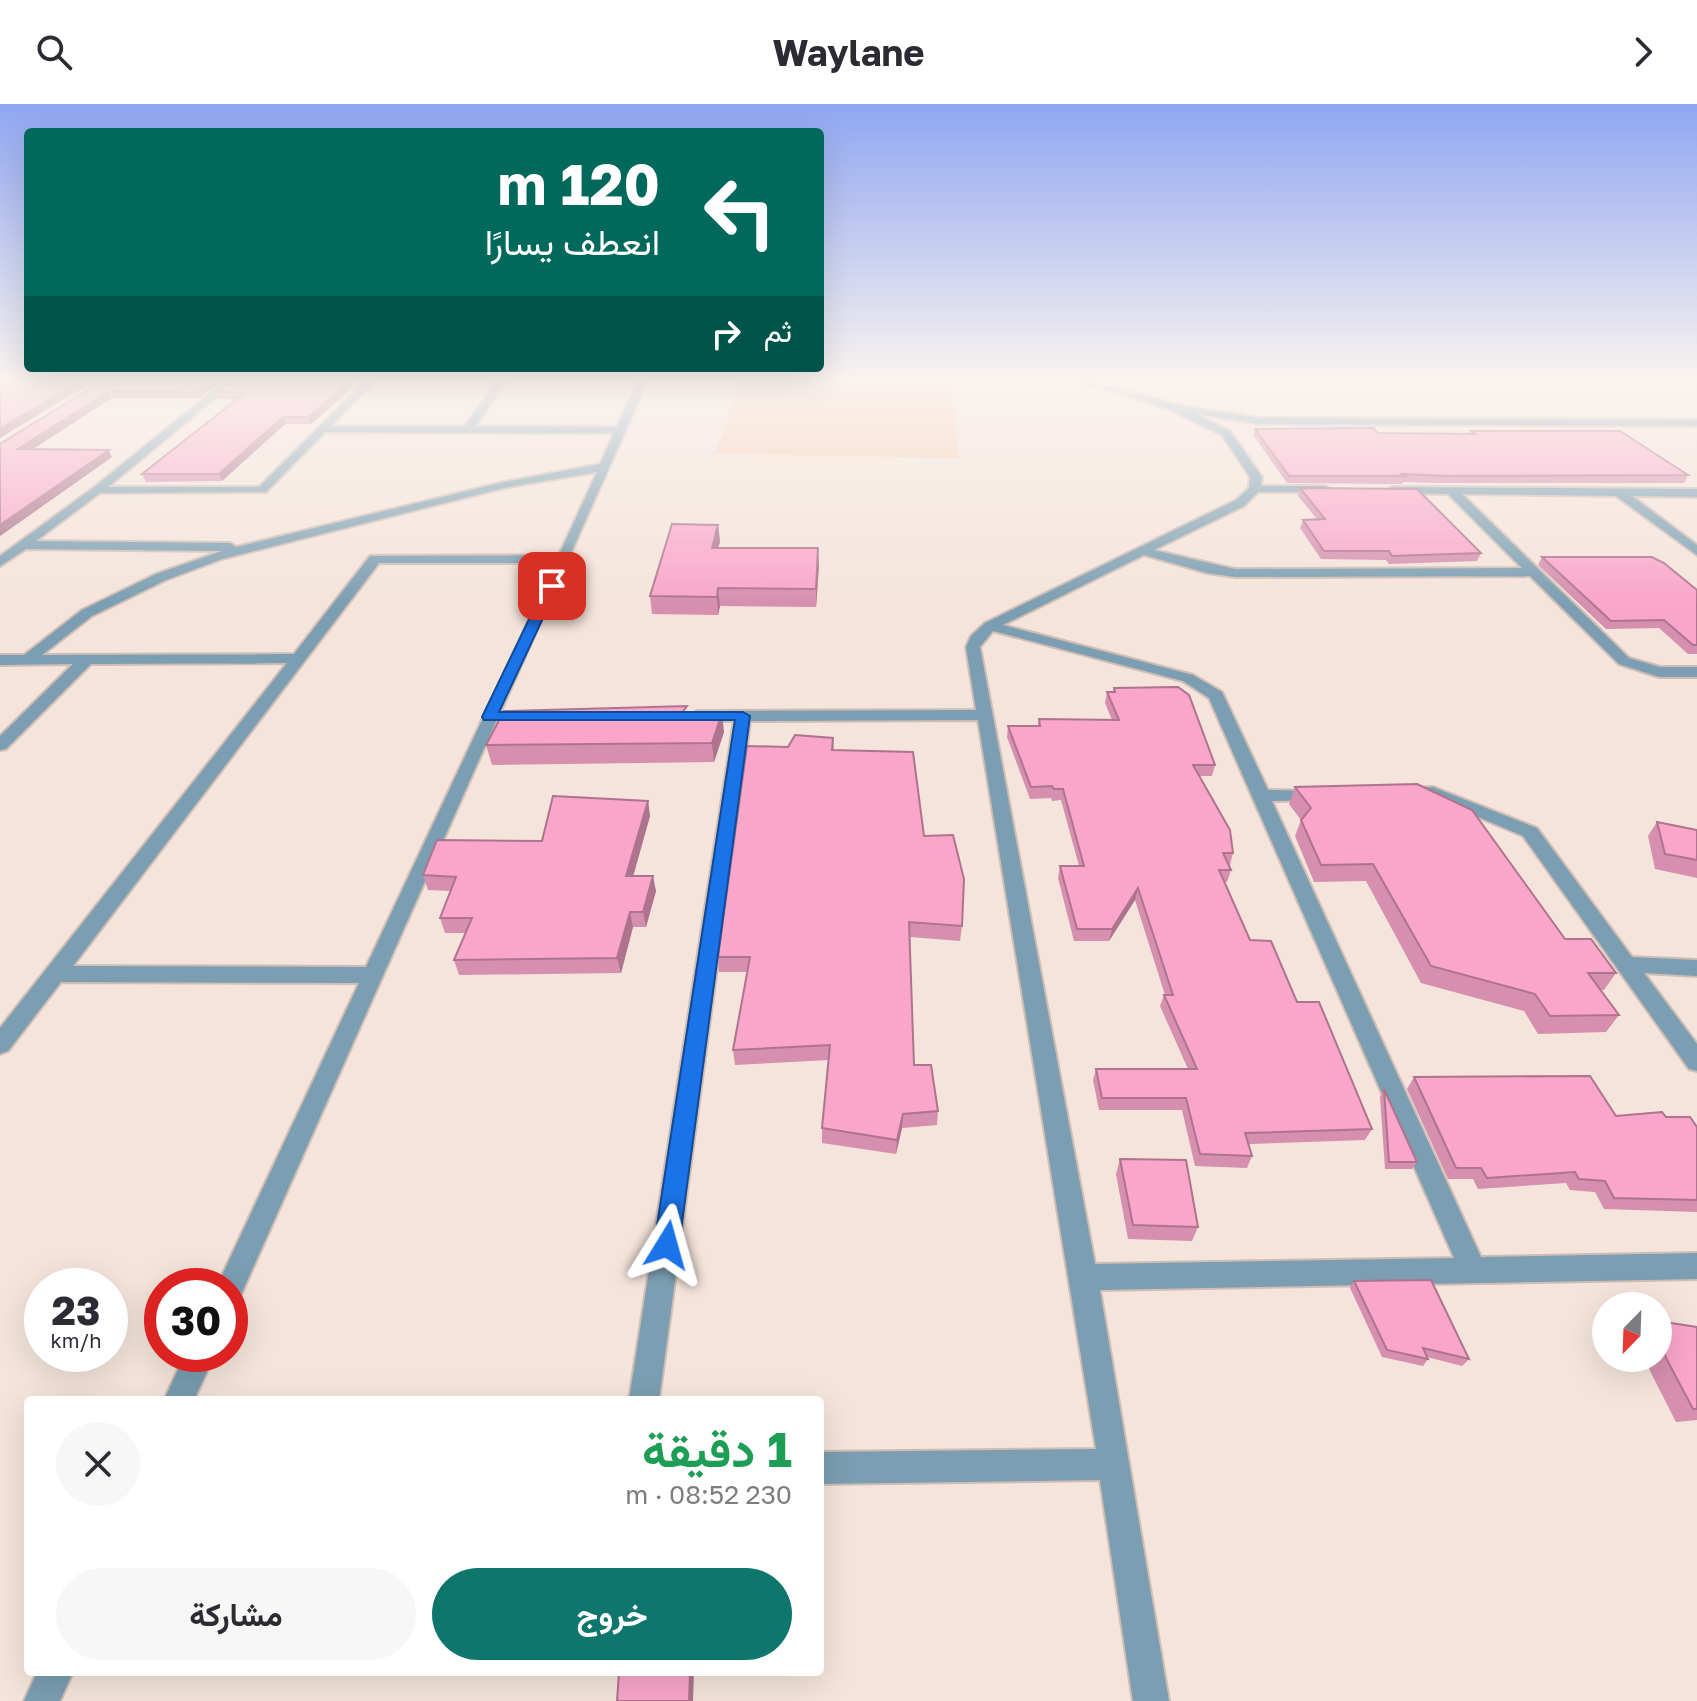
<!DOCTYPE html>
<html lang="ar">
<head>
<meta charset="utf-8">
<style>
  body { margin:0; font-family:"Golos Text",Vazirmatn,sans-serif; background:#f7f7f7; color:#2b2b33; direction:rtl; height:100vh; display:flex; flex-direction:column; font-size:30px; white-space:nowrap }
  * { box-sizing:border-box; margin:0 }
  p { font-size:26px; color:#7c7c81 }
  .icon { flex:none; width:44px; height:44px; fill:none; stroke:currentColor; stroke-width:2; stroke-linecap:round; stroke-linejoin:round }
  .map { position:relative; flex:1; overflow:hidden; direction:ltr }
  .drawer { position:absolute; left:24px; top:1292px; width:800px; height:280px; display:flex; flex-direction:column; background:#fff; border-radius:8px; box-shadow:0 8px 32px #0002; direction:rtl }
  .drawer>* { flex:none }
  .hud { position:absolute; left:24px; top:24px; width:800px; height:244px; border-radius:8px; box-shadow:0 8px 32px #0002; direction:rtl; background:#00695c; color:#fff; overflow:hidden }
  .needle { width:52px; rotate:203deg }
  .controls { position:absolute; left:1592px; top:1188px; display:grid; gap:16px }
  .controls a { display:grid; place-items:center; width:80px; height:80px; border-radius:50%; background:#fff; box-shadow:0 8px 32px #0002; font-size:40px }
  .speed { position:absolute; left:24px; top:1164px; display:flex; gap:16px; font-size:40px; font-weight:700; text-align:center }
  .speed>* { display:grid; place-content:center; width:104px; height:104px; border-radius:50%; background:#fff; box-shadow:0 8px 32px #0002; line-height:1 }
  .speed small { font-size:20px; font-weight:400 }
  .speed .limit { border:12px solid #d22; background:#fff; color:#111 }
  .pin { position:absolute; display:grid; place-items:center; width:68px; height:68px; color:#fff; margin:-34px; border-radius:16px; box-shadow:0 4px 12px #0006 }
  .me { position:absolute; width:88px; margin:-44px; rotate:8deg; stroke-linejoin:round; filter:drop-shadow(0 0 6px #0008) }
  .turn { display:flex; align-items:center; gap:28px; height:168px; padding:0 32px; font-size:36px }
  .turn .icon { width:104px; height:104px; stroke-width:2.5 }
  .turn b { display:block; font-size:56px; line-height:68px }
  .then { display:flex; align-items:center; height:76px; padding:0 32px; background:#0003; gap:16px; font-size:30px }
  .round { display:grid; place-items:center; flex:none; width:84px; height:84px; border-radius:42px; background:#f7f7f7 }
  .summary { display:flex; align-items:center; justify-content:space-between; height:136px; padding:0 32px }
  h1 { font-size:48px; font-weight:700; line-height:60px; color:#1e9e55 }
  .button { display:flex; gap:16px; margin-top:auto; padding:16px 32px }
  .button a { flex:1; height:92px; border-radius:48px; background:#0f766e; color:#fff; font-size:32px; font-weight:700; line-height:92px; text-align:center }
  .button a+a { background:#f7f7f7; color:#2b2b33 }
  header { display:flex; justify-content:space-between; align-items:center; height:104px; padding:0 32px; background:#fff; font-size:36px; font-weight:700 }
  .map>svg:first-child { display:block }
  .green { fill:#f9ccb1 }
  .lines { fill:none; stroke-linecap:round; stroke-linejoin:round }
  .minor-casing { stroke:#d0beb4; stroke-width:4 }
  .minor { fill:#7b9eb2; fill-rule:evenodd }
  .wall { fill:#d68fae }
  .shaded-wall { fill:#ae748d }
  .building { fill:#f9a6ca; stroke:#ae748d; stroke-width:2 }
  .route { fill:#1a73e8; stroke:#114b97; stroke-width:2 }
</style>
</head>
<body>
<header><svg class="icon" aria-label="forward" viewBox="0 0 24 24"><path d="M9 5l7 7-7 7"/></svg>Waylane<svg class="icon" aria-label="search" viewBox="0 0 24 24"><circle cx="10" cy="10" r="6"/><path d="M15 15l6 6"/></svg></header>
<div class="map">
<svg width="1697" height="1597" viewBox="0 0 1697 1597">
  <rect width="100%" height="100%" fill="#f4e4db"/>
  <polygon class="green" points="740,278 951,278 959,354 715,350"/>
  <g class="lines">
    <g class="minor-casing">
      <g id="minor">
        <path d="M224,278H235L108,383H259L364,278L373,279L331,322H465L496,278H506L476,322L617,323L637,278H647L240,1193L230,1197V1182H217L359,879L61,878L8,947L0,950V924L287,559L91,560L6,645L0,646V632L73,560L0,561V551H24L82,506L156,470L222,447L26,445L0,462V452L93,384ZM325,328L614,329L600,360L504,378L236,443L230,439L36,437L100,389L266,388ZM597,368L559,451L370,452L294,550L42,551L92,512L166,476L222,455L504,384ZM379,459H556L366,863L73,862Z"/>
        <path d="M1079,278H1094L1187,303L1260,314L1697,316V322L1260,320L1196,310L1230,327L1262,373L1261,382H1325L1331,385L1325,388H1258L1244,402L1154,446L1235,465L1522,464L1448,390L1393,389L1387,386L1393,383L1697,385V393L1632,392L1697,441V451L1616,392L1462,390L1629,554L1660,563H1697V573H1659L1619,560L1530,472L1235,473L1207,469L1144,451L1003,521L1193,571L1222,588L1268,686L1324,687L1327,691L1324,695L1318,696L1272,697L1481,1153L1697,1149V1175L1100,1186L1169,1597H1133L1100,1376L820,1380V1348L1096,1345L978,616L750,617L659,1296H629L734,617H697L689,612L697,607L976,606L966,543L971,532L985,519L1236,396L1249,384L1250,373L1222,331L1166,304ZM993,527L1183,577L1209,594L1454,1154L1095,1160L980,543Z"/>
        <polygon points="1433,683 1537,724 1632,853 1697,856 1697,872 1644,869 1697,940 1697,967 1689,965 1523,732 1431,693 1410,694 1401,689 1410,684"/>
        <polygon points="185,1250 215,1250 194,1296 164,1296"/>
        <polygon points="37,1568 73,1568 60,1597 24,1597"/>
      </g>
    </g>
    <use href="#minor" class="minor"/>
  </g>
  <g class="wall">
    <polygon points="101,278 219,278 199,294 112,294 33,345 112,353 0,432 0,340"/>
    <polygon points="352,284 311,320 285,320 222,377 146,378 142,370 237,295 220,295 217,288"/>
    <polygon points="1255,325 1378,329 1470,330 1471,327 1688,371 1684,379 1442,379 1403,378 1402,380 1287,379 1254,332"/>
    <polygon points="1300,384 1481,449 1477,457 1389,460 1386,456 1321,455 1300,424 1303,416 1317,415 1298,392"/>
    <polygon points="718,421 720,438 718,444 819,462 816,503 720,502 718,511 652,510 650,492"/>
    <polygon points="1542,453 1697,486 1697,550 1688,550 1659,524 1606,525 1538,461"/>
    <polygon points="1114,584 1215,661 1212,672 1200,672 1233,749 1230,761 1228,761 1231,766 1227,778 1225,778 1250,836 1297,898 1372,1025 1365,1036 1249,1040 1252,1052 1247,1064 1195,1062 1182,1006 1099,1006 1093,976 1096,965 1188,965 1160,902 1164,891 1165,891 1135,796 1109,837 1074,837 1058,774 1060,762 1079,762 1061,696 1052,697 1051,694 1030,695 1007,633 1008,622 1038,622 1039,615 1112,616 1105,599 1107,588 1113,588"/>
    <polygon points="688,609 724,628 714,658 492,661 486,641"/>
    <polygon points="833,634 834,646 924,732 962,822 960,837 910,833 914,961 938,1007 937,1021 902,1024 896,1050 822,1039 822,1024 829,956 735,961 733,946 747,868 719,868 718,853 788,643"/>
    <polygon points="1295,683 1565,835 1616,869 1604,886 1600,886 1619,911 1606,928 1538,930 1524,907 1421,879 1366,777 1314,778 1295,732 1301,716 1289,700"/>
    <polygon points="648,697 650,712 633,772 656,787 646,823 633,823 621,869 459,871 454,856 466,829 445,829 440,814 451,787 428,786 423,771 542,737"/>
    <polygon points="1657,718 1697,726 1697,774 1655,765 1648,732"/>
    <polygon points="1414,973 1616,1012 1666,1013 1697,1023 1697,1108 1604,1105 1595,1088 1570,1086 1566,1079 1478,1085 1473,1075 1448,1075 1407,985"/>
    <polygon points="1384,985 1417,1058 1412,1065 1385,1065 1380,993"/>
    <polygon points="1120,1055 1198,1123 1192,1137 1128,1135 1116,1070"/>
    <polygon points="1354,1177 1469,1255 1462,1262 1427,1253 1428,1255 1423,1262 1382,1253 1350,1184"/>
    <polygon points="1658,1217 1697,1223 1697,1316 1676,1318 1650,1267 1647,1254 1658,1254"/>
  </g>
  <g class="shaded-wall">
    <polygon points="78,278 92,278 0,334 0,325"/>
    <polygon points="209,278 219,278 199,294 196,288"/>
    <polygon points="351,278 352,284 311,320 308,313"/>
    <polygon points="109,287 112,294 22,352 18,345"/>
    <polygon points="283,313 285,320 222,377 219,370"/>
    <polygon points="109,346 112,353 0,432 0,421"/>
    <polygon points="718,421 720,438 713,461 712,444"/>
    <polygon points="818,444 819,462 816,503 816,485"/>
    <polygon points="718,484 720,502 718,511 717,493"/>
    <polygon points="722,609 724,628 714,658 712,639"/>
    <polygon points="648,697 650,712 629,787 626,772"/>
    <polygon points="653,772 656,787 646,823 643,808"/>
    <polygon points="1138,784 1135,796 1109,837 1112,825"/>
    <polygon points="630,808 633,823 621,869 617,854"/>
    <polygon points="903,1010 902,1024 896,1050 897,1036"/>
    <polygon points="690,1568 694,1568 693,1597 689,1597"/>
  </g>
  <g class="building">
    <polygon points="0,278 78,278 0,325"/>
    <polygon points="101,278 209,278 196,288 109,287 18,345 109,346 0,421 0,340"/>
    <polygon points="229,278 350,278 308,313 283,313 219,370 142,370 246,288 217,288"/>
    <polygon points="1374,324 1378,329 1475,330 1471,327 1620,327 1688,371 1445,372 1402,370 1405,372 1289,372 1255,325"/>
    <polygon points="1300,384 1417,385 1481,449 1392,452 1389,447 1324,447 1303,416 1325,415"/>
    <polygon points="672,420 718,421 712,444 818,444 816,485 718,484 717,493 650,492"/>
    <polygon points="1542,453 1652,453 1664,459 1697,486 1697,541 1693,541 1664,516 1611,517"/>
    <polygon points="1178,583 1189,591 1215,661 1193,661 1230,726 1233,749 1223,749 1231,766 1219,766 1250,836 1271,837 1297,898 1319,898 1372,1025 1245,1029 1252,1052 1200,1050 1186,994 1102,994 1096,965 1197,965 1164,891 1173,891 1138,784 1112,825 1077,825 1060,762 1084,762 1063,685 1054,685 1052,682 1031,683 1008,622 1040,622 1039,615 1119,616 1107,588 1115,588 1114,584"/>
    <polygon points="687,602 682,609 722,609 712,639 486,641 504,607"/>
    <polygon points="795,631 833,634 832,646 913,648 924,732 953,731 964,775 962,822 909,818 914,961 931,961 938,1007 903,1010 897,1036 822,1024 830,941 733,946 750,853 718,853 747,642 788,643"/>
    <polygon points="1417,680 1472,706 1565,835 1591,835 1616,869 1588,869 1619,911 1550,912 1535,890 1431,862 1373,760 1321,761 1301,716 1311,704 1295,683"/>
    <polygon points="553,692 648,697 626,772 653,772 643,808 630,808 617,854 454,856 472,814 440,814 456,773 423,771 437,736 542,737"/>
    <polygon points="1657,718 1697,726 1697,756 1665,750"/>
    <polygon points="1590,972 1616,1012 1662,1008 1666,1013 1690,1013 1697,1023 1697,1096 1614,1094 1605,1077 1579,1075 1575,1068 1487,1074 1481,1064 1456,1064 1414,973"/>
    <polygon points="1384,985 1417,1058 1389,1058"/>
    <polygon points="1120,1055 1186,1056 1198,1123 1133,1121"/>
    <polygon points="1431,1176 1469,1255 1423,1244 1428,1255 1387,1246 1354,1177"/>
    <polygon points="1658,1217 1697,1223 1697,1305 1693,1305 1666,1254 1658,1225"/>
    <polygon points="619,1568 690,1568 689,1597 617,1597"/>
  </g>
  <linearGradient id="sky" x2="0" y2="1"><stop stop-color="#8fa6f1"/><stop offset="0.55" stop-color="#faf3ef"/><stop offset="1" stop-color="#faf3ef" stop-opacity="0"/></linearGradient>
  <rect width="1697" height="501" fill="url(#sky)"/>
  <polygon class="route" points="552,478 558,482 499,608 743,608 750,612 679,1141 675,1149 667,1152 658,1149 654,1141 735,616 484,616 482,613 545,482"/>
</svg>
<div class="controls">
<a><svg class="needle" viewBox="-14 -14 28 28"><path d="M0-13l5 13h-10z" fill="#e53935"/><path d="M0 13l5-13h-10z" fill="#7c7c81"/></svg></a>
</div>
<div class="speed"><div>23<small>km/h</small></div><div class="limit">30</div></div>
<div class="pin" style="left:552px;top:482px;background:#d93025"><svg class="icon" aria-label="arrive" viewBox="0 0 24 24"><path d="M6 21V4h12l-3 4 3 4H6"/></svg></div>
<svg class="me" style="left:667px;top:1141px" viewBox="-20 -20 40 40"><path d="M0-17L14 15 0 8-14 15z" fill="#1a73e8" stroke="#fff" stroke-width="4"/></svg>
<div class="hud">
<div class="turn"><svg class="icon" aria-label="left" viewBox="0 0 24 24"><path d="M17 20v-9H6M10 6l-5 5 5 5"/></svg><div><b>120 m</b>انعطف يسارًا</div></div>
<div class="then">ثم<svg class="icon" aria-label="right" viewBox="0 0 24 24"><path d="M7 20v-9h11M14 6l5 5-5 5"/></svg></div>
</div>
<section class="drawer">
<div class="summary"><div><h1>1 دقيقة</h1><p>230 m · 08:52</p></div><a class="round"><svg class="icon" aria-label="close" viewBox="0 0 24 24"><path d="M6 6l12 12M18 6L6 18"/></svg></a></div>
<div class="button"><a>خروج</a><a>مشاركة</a></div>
</section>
</div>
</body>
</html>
